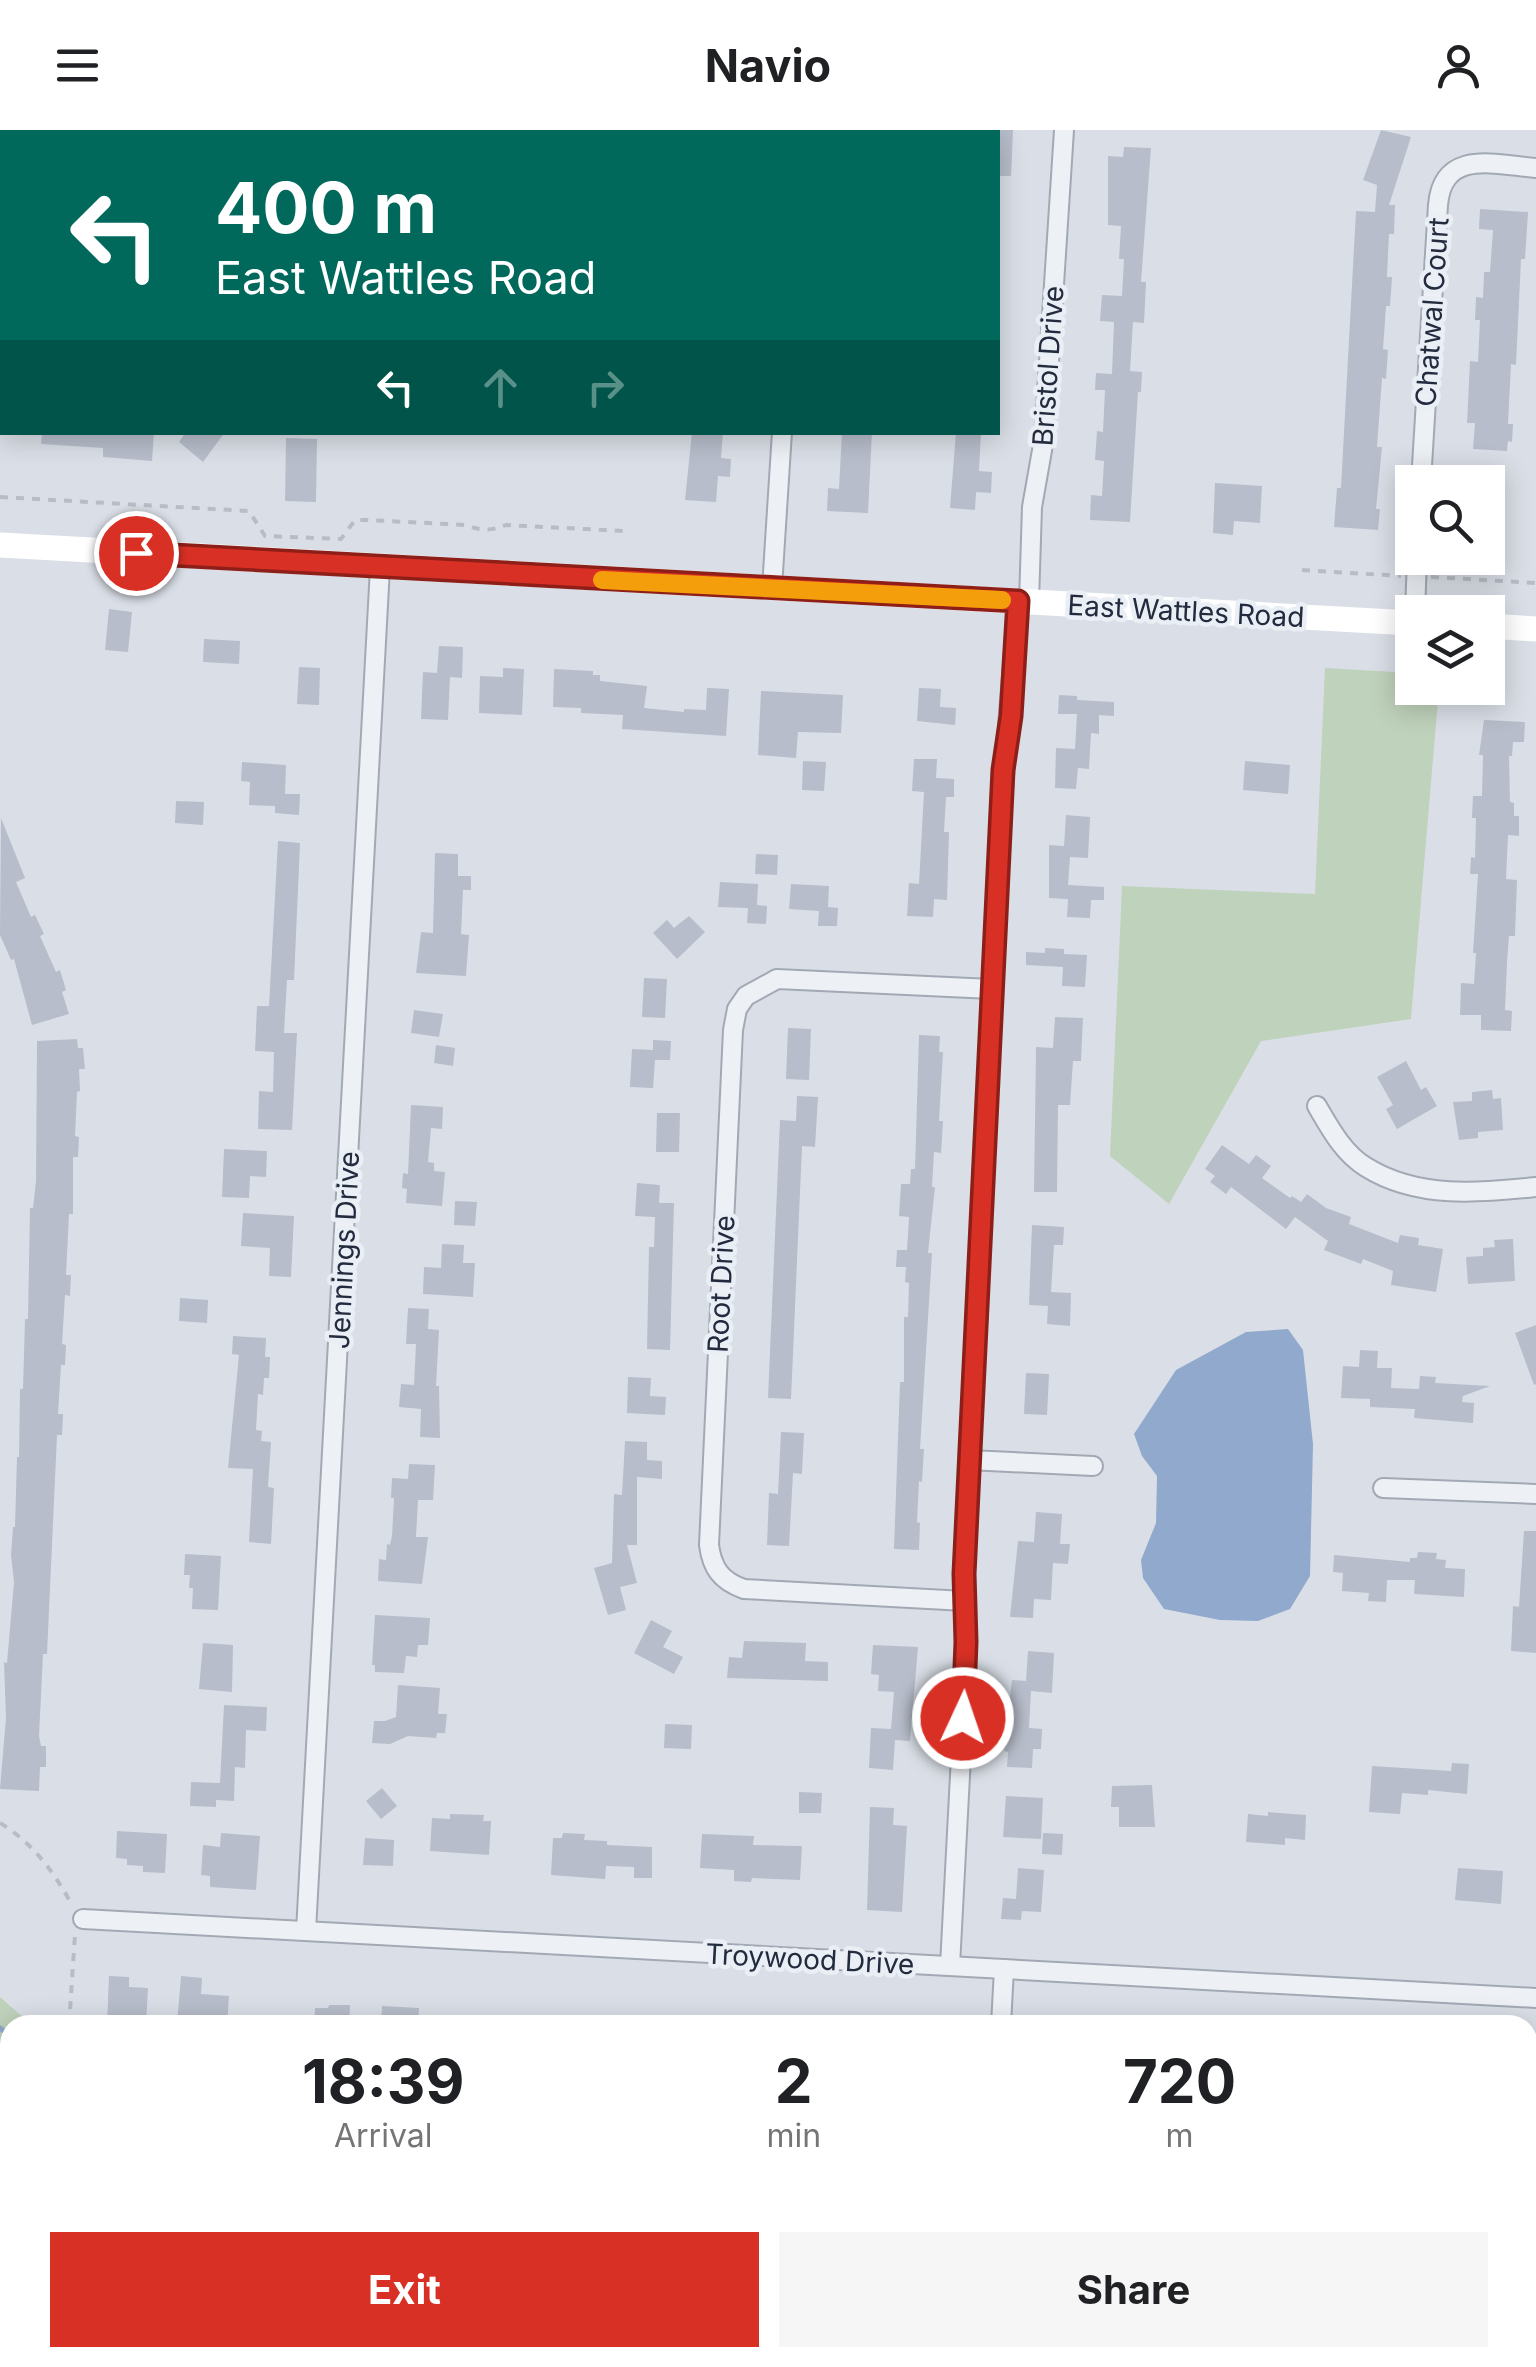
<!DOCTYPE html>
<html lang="en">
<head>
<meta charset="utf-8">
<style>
  body { margin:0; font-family:Inter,sans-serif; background:#f6f6f6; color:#202124; height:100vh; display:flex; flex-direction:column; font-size:38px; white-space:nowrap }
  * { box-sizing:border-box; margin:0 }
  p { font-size:32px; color:#757577 }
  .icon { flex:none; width:55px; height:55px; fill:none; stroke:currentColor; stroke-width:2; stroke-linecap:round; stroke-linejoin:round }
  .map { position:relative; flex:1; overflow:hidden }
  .drawer { position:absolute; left:0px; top:1885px; width:1538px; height:352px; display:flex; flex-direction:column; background:#fff; border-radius:30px 30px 0 0; box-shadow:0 5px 25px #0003 }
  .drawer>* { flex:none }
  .hud { position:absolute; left:0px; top:0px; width:1000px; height:305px; box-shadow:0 5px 25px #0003; background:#00695c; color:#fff; overflow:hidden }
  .buttons { position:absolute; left:1395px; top:335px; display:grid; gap:20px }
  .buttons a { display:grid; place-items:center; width:110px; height:110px; border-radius:0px; background:#fff; box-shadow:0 5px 25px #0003; font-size:50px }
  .pin { position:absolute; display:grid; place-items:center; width:85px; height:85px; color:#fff; margin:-42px; border:5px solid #fff; border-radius:50%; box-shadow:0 2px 10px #0007 }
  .me { position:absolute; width:110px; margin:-55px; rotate:3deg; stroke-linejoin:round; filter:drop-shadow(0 0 8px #0008) }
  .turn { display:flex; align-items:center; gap:35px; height:210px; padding:0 50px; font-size:45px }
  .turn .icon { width:130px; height:130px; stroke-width:2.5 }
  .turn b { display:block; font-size:70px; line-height:85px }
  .lanes { display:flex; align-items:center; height:95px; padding:0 50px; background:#0003; justify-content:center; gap:50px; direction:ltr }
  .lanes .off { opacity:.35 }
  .eta { display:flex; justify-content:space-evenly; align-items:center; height:170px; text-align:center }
  .eta b { font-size:60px; font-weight:700; line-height:70px }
  .action { display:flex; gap:20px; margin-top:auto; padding:20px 50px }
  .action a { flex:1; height:115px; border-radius:0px; background:#d93025; color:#fff; font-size:40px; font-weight:700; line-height:115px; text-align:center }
  .action a+a { background:#f6f6f6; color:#202124 }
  header { display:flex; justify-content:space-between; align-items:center; height:130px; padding:0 50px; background:#fff; font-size:45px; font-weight:700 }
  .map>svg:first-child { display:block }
  .built { fill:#ccd1dc }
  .green { fill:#bfd2bb }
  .water { fill:#91a9cc }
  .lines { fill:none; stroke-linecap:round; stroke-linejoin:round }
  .stream { stroke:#91a9cc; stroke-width:5 }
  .building { fill:#b7bdca }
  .minor-casing { stroke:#a3a9b4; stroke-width:22 }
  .path { stroke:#b8bdc5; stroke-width:4; stroke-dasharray:8 8; stroke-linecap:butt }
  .minor { stroke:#edf0f5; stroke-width:18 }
  .secondary { stroke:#fff; stroke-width:25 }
  .route-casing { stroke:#8d1f18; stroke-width:25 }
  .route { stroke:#d93025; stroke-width:18 }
  .slow { stroke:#f59e0b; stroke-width:18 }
  .labels { text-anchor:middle; stroke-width:9; stroke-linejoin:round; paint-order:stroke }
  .street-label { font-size:28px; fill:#232b3e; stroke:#eaeef5 }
</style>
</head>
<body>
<header><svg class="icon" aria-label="menu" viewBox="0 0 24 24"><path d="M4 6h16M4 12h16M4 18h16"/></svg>Navio<svg class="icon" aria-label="person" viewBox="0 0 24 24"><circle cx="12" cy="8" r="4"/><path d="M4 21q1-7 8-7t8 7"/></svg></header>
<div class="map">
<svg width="1536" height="2237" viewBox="0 0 1536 2237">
  <rect width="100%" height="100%" fill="#dadfe7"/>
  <polygon class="built" points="0,1898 10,1909 10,2228 52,2228 51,2237 0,2237"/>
  <g class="green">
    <polygon points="1325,538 1412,543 1412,558 1439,558 1411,889 1261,911 1169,1074 1110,1026 1122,756 1315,764"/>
    <polygon points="0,1867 32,1895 10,1895 10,1951 0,1941"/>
  </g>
  <polygon class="water" points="1288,1199 1303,1220 1313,1314 1310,1446 1290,1479 1258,1491 1220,1490 1164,1479 1143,1448 1141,1430 1156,1393 1157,1346 1142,1326 1134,1304 1176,1240 1246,1202"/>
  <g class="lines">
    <g class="stream">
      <polyline points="0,1898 10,1906"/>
      <polyline points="247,2228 259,2237"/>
    </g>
  </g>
  <g class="building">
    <polygon points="998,0 1013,0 1011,46 998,46"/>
    <polygon points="1381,0 1411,7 1389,75 1395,75 1394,104 1389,104 1387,147 1392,147 1390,176 1386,176 1383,219 1388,220 1386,249 1382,248 1377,317 1382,317 1376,379 1380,379 1378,400 1334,397 1337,358 1341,358 1356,81 1375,82 1377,55 1363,50"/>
    <polygon points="1124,17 1151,18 1141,152 1146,152 1144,193 1133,192 1130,241 1142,242 1141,262 1138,262 1130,392 1090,390 1091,365 1102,366 1104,331 1095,330 1097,301 1103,302 1105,260 1095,260 1096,243 1112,244 1114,192 1100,191 1102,165 1122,166 1124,129 1119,129 1121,96 1108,95 1108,26 1123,27"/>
    <polygon points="1480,79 1528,82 1525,129 1521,129 1516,235 1511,234 1508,294 1513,294 1512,312 1508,311 1507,321 1473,319 1475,293 1467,293 1470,231 1478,232 1480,190 1475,190 1476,167 1483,168 1484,142 1490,142 1493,100 1479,99"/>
    <polygon points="42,302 154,302 152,331 103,327 103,318 41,314"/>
    <polygon points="186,302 225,302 203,332 179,312"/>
    <polygon points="692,302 723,302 721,328 731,329 730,347 718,346 716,372 685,370"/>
    <polygon points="842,302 872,302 868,383 827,381 828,358 839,359"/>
    <polygon points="956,302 981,302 979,341 992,342 991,363 976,362 975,380 950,378"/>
    <polygon points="286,308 317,309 316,372 285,371"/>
    <polygon points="1215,353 1262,356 1260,393 1234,391 1233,405 1213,403"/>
    <polygon points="109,479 132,482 128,522 105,520"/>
    <polygon points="204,509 240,511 239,534 203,532"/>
    <polygon points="439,516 463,517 462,548 450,547 448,590 421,589 423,542 437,543"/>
    <polygon points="299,537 320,538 319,575 297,574"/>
    <polygon points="503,538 524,539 522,585 479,583 480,546 503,547"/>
    <polygon points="554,539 593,541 593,545 600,545 600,551 647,556 644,578 684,582 684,579 706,580 707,558 729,559 726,606 622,599 623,585 581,583 581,578 553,577"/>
    <polygon points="919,558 941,559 940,577 956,578 955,595 917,591"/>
    <polygon points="761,561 843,565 841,603 798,602 796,628 758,625"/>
    <polygon points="1059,565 1077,566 1077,570 1114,572 1114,586 1099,585 1099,604 1091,603 1089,639 1078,638 1076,659 1055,658 1056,618 1075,619 1077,584 1058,584"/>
    <polygon points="1484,590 1525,592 1524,612 1513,612 1512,626 1509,626 1510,672 1514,673 1514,686 1519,686 1519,706 1508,705 1506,749 1517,750 1515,806 1509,806 1507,832 1505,880 1512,881 1511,901 1481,900 1481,885 1460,885 1461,853 1474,854 1476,823 1473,823 1478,744 1470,744 1471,727 1475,728 1476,688 1472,688 1473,666 1482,666 1483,625 1479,625"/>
    <polygon points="914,629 937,629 936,648 954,649 954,667 946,667 944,702 949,702 947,770 934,769 933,787 907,786 909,753 919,754 924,662 912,661"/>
    <polygon points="803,631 826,632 824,661 802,660"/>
    <polygon points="1245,631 1290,635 1288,664 1243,660"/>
    <polygon points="242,632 286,635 285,664 300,664 299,685 275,683 275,676 249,675 250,652 241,651"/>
    <polygon points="176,671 204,672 203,695 175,693"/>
    <polygon points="1066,685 1090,687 1088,728 1070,727 1068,755 1104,757 1104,770 1091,770 1090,788 1067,787 1068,769 1049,768 1049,715 1064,716"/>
    <polygon points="1,688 25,748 16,752 31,787 35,785 44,804 40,806 56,842 60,840 66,860 62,862 69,884 32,895 14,829 11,830 0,805"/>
    <polygon points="278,711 300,713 294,850 287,850 284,903 297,903 292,1000 258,999 259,961 273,962 274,922 255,921 257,876 269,876"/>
    <polygon points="435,723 458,724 458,746 471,746 471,760 463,760 461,804 469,805 466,846 416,843 421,802 433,803"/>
    <polygon points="756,724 778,725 777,745 755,744"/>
    <polygon points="720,752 758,754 757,775 767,776 766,794 747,793 748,778 718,777"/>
    <polygon points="791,754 829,756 828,777 838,778 837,796 818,796 819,781 789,779"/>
    <polygon points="689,786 705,802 677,829 653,803 667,790 674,798"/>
    <polygon points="1045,818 1064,819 1064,824 1087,825 1085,857 1062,856 1063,837 1026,835 1026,822 1045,823"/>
    <polygon points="644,848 667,849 665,888 642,887"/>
    <polygon points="414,880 443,884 439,907 411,903"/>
    <polygon points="1055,887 1083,888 1081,931 1073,931 1070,975 1058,975 1057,1062 1034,1062 1036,917 1053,918"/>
    <polygon points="788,898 811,899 809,950 786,949"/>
    <polygon points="919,905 940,906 939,922 943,922 939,991 943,991 941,1023 934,1022 932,1057 935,1057 928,1123 932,1123 920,1319 924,1319 922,1352 919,1351 917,1392 920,1393 919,1420 894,1419 900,1252 904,1252 904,1187 908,1187 909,1153 905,1152 906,1137 896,1137 897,1120 907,1120 909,1087 899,1086 901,1054 910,1054 911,1039 915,1039"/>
    <polygon points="77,909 78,918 83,918 85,939 79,939 80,961 77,962 75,1006 79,1007 78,1027 73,1027 73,1084 69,1084 66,1145 71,1145 70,1166 65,1165 62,1214 66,1215 65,1235 61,1235 58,1284 63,1284 62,1305 57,1305 47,1524 43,1524 39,1606 41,1616 46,1616 46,1637 40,1637 39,1661 0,1659 6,1588 4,1532 7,1533 14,1452 11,1425 13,1397 15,1397 17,1327 19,1327 20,1259 23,1259 25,1189 28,1189 30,1078 33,1078 36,1051 37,911"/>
    <polygon points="653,910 671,911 670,930 655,930 653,958 630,957 632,919 653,920"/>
    <polygon points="436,915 455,918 453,936 434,933"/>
    <polygon points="1406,931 1421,960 1426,957 1437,976 1397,999 1386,979 1393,975 1377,947"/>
    <polygon points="1492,960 1493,969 1501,968 1503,1000 1478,1002 1478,1008 1459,1010 1453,972 1472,971 1472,962"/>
    <polygon points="797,966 818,967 815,1017 802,1016 791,1269 768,1268 780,990 796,991"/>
    <polygon points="411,975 443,977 442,999 431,998 428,1032 434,1033 434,1041 445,1042 442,1076 406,1073 407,1059 402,1058 403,1043 408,1044"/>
    <polygon points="657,983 680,983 679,1022 656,1022"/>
    <polygon points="1222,1015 1249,1034 1256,1025 1271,1036 1262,1048 1290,1068 1292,1066 1301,1072 1307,1064 1326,1078 1351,1087 1349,1094 1398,1113 1400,1105 1419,1108 1418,1115 1443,1119 1436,1162 1391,1155 1393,1141 1363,1129 1361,1134 1324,1120 1328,1111 1295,1087 1286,1099 1231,1057 1226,1064 1210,1052 1215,1046 1205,1039"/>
    <polygon points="224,1019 267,1021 266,1047 250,1046 249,1068 222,1067"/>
    <polygon points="637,1053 660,1055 659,1073 674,1073 670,1220 647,1219 649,1117 654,1117 655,1087 635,1086"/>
    <polygon points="455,1071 477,1072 475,1096 454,1095"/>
    <polygon points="243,1083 294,1086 291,1147 269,1146 270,1118 241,1116"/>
    <polygon points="1032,1095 1064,1097 1063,1115 1054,1115 1051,1162 1071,1163 1070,1196 1047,1194 1048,1176 1029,1175"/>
    <polygon points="1513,1109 1515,1151 1468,1154 1466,1127 1483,1126 1483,1118 1495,1117 1494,1110"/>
    <polygon points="442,1114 464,1115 463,1133 475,1133 473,1167 423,1164 424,1137 441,1138"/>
    <polygon points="180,1168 208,1170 207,1193 179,1191"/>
    <polygon points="408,1178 429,1179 428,1199 439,1200 436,1256 439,1256 440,1308 420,1307 421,1279 399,1277 401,1254 414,1255 416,1214 406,1214"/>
    <polygon points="1536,1195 1536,1254 1534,1255 1515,1203"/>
    <polygon points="233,1206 266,1208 265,1227 270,1227 269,1248 264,1248 263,1265 258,1264 256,1300 262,1301 261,1311 271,1312 268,1357 274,1358 271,1414 249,1412 253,1339 228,1338 239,1225 232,1224"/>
    <polygon points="1360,1220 1378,1221 1377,1238 1392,1238 1391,1258 1419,1259 1420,1246 1436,1247 1435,1253 1490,1256 1463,1266 1462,1272 1474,1273 1473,1293 1414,1288 1415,1279 1370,1277 1370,1269 1341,1268 1343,1236 1359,1237"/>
    <polygon points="1026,1243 1049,1244 1047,1285 1024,1284"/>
    <polygon points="628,1247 651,1248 650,1266 666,1267 665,1285 627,1283"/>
    <polygon points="781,1302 804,1303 802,1344 793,1343 789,1416 767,1415 769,1363 778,1364"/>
    <polygon points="625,1311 647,1312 647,1330 662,1331 662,1349 637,1347 637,1415 627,1415 637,1453 620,1457 626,1480 608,1485 594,1438 612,1433 614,1364 622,1365"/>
    <polygon points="409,1334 435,1335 433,1370 418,1370 416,1407 428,1407 422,1454 378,1451 379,1429 386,1430 387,1414 390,1415 392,1406 394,1368 391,1368 392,1348 408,1349"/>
    <polygon points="1036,1382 1062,1384 1060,1414 1070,1414 1068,1434 1053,1433 1051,1470 1034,1469 1033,1488 1010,1487 1018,1411 1034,1412"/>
    <polygon points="1524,1401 1536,1401 1536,1523 1511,1521 1513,1476 1519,1477"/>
    <polygon points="1418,1422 1437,1423 1436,1429 1446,1430 1445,1438 1465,1439 1464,1467 1414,1464 1415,1450 1387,1450 1386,1472 1368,1471 1369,1463 1342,1461 1343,1443 1333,1442 1334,1425 1410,1432 1410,1428 1417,1428"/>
    <polygon points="185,1424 221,1426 218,1480 192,1479 193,1458 189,1458 190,1445 184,1445"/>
    <polygon points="375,1485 430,1488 428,1515 418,1515 417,1527 406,1526 404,1543 375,1542 375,1535 372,1535"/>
    <polygon points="651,1490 672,1501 663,1517 683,1527 674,1544 634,1523"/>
    <polygon points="744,1511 806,1513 805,1531 828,1532 828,1551 727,1548 729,1527 742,1528"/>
    <polygon points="203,1513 233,1515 232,1562 199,1559"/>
    <polygon points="873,1515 918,1517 910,1611 895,1610 893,1640 869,1638 871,1598 891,1599 894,1562 878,1561 879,1545 871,1544"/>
    <polygon points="1028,1521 1054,1523 1052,1563 1031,1561 1029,1598 1042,1599 1041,1619 1033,1619 1032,1638 1007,1637 1008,1622 1004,1621 1012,1550 1026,1551"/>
    <polygon points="398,1555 440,1558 438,1584 447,1584 445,1603 437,1603 436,1608 408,1606 390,1614 372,1613 374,1591 385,1591 396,1587"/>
    <polygon points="224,1575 267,1577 266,1601 246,1600 245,1638 235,1637 234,1671 216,1670 216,1677 190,1676 191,1652 220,1653"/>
    <polygon points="665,1594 692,1595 691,1619 664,1618"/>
    <polygon points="1452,1633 1469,1634 1467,1664 1428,1660 1428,1665 1402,1663 1400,1684 1369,1682 1372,1636 1451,1641"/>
    <polygon points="1152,1655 1155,1697 1119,1697 1119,1677 1111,1677 1112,1656"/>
    <polygon points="382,1658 397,1676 381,1689 366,1671"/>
    <polygon points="799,1662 822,1663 821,1683 799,1683"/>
    <polygon points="1006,1666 1043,1668 1041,1709 1003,1707"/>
    <polygon points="870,1677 894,1678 893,1695 907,1696 902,1782 867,1780"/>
    <polygon points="1268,1682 1306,1685 1305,1710 1285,1708 1285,1715 1246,1712 1248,1684 1268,1686"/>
    <polygon points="450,1684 484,1685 483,1691 491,1691 489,1725 430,1721 432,1688 450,1689"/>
    <polygon points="117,1701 167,1704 165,1743 143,1742 143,1736 127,1735 127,1729 116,1728"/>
    <polygon points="221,1703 260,1706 256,1760 210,1757 210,1746 201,1745 203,1715 220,1717"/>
    <polygon points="563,1703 585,1704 584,1710 607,1711 607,1715 652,1717 652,1748 634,1748 634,1737 606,1736 605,1749 551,1745 553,1708 562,1708"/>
    <polygon points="1043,1703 1063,1704 1062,1725 1042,1724"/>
    <polygon points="702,1704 754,1706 753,1715 802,1716 800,1750 752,1748 751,1752 734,1751 734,1740 700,1738"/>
    <polygon points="365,1708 394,1710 393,1736 363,1735"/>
    <polygon points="1018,1738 1044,1740 1041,1782 1022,1781 1021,1790 1001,1789 1003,1768 1016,1769"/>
    <polygon points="1458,1738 1503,1741 1501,1774 1455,1770"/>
    <polygon points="109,1846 129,1847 129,1857 148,1858 146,1895 107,1895"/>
    <polygon points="181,1846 202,1848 201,1864 229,1866 227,1895 177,1895"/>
    <polygon points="329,1875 350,1875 349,1895 314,1895 315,1878 328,1878"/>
    <polygon points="382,1876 419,1878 418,1895 381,1895"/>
  </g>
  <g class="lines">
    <g class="minor-casing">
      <g id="minor">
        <polyline points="183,2 183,0"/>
        <polyline points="800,2 801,0"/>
        <polyline points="0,211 2,211"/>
        <path d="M1421,352L1438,75C1443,18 1496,35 1536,38"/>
        <polyline points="772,458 782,302"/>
        <polyline points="1029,472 1032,377 1044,309 1064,0"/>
        <polyline points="1415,482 1417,428"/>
        <path d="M1317,976C1330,998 1343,1023 1366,1037C1417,1069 1480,1063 1536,1057"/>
        <polyline points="969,1330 1093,1336"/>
        <polyline points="1383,1358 1536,1364"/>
        <path d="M965,1471L744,1459C721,1451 712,1438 709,1415L733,900L737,879L746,866L777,849L992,859"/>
        <polyline points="83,1789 1536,1868"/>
        <polyline points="306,1801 380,438"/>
        <polyline points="950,1836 967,1512 964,1444 969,1330 1000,696 1018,471"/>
        <polyline points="1001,1895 1004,1839"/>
        <polyline points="1528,2168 1536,2169"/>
        <polyline points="986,2237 986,2228"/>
        <polyline points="1295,2237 1296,2228"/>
      </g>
    </g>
    <g class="path">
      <path d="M0,367L249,381L265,406L341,409L355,390H368L466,395C481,401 491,401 506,395L623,401"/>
      <polyline points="1302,440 1401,446"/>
      <polyline points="1431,447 1536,453"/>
      <path d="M0,1693C33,1713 54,1742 72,1775"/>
      <polyline points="69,1895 75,1805"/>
      <polyline points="0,1993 10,1990"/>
      <polyline points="0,2137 10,2160"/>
      <polyline points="0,2235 22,2237"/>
      <polyline points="270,2237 280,2228"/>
    </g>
    <use href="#minor" class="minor"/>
    <g class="secondary">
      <polyline points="0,415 1412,493"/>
      <polyline points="1488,496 1536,499"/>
    </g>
  </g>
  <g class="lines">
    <g class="route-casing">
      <polyline id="route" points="136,423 1018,471 1011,586 1003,640 964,1444 966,1512 963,1588"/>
    </g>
    <use href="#route" class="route"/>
    <polyline class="slow" points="602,450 1002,470"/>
  </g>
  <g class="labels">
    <g class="street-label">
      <text transform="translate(1432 182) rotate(-86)" y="10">Chatwal Court</text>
      <text transform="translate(1048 236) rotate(-86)" y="10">Bristol Drive</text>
      <text transform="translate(1186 481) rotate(3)" y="10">East Wattles Road</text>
      <text transform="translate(344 1120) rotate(-87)" y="10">Jennings Drive</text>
      <text transform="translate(721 1154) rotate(-87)" y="10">Root Drive</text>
      <text transform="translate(810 1829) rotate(3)" y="10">Troywood Drive</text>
    </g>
  </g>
</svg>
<div class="buttons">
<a><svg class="icon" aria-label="search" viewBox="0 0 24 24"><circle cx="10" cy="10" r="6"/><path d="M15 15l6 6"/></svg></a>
<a><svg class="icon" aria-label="layers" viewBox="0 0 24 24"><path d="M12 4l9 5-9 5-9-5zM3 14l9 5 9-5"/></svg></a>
</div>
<div class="pin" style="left:136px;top:423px;background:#d93025"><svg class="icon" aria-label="arrive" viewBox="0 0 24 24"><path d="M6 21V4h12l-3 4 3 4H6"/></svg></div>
<svg class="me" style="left:963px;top:1588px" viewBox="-20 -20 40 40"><circle r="17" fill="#d93025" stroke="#fff" stroke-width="3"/><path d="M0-11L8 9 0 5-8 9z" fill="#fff"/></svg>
<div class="hud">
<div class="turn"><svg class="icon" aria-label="left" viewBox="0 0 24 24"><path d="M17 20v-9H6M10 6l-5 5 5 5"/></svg><div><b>400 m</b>East Wattles Road</div></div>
<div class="lanes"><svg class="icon" aria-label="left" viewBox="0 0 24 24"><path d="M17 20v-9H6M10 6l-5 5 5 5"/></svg><svg class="icon off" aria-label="ahead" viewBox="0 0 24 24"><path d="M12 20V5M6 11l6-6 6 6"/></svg><svg class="icon off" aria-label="right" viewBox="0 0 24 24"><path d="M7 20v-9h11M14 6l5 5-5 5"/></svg></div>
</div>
<section class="drawer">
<div class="eta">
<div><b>18:39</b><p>Arrival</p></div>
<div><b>2</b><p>min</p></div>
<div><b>720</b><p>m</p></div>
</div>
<div class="action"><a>Exit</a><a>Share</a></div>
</section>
</div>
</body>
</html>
